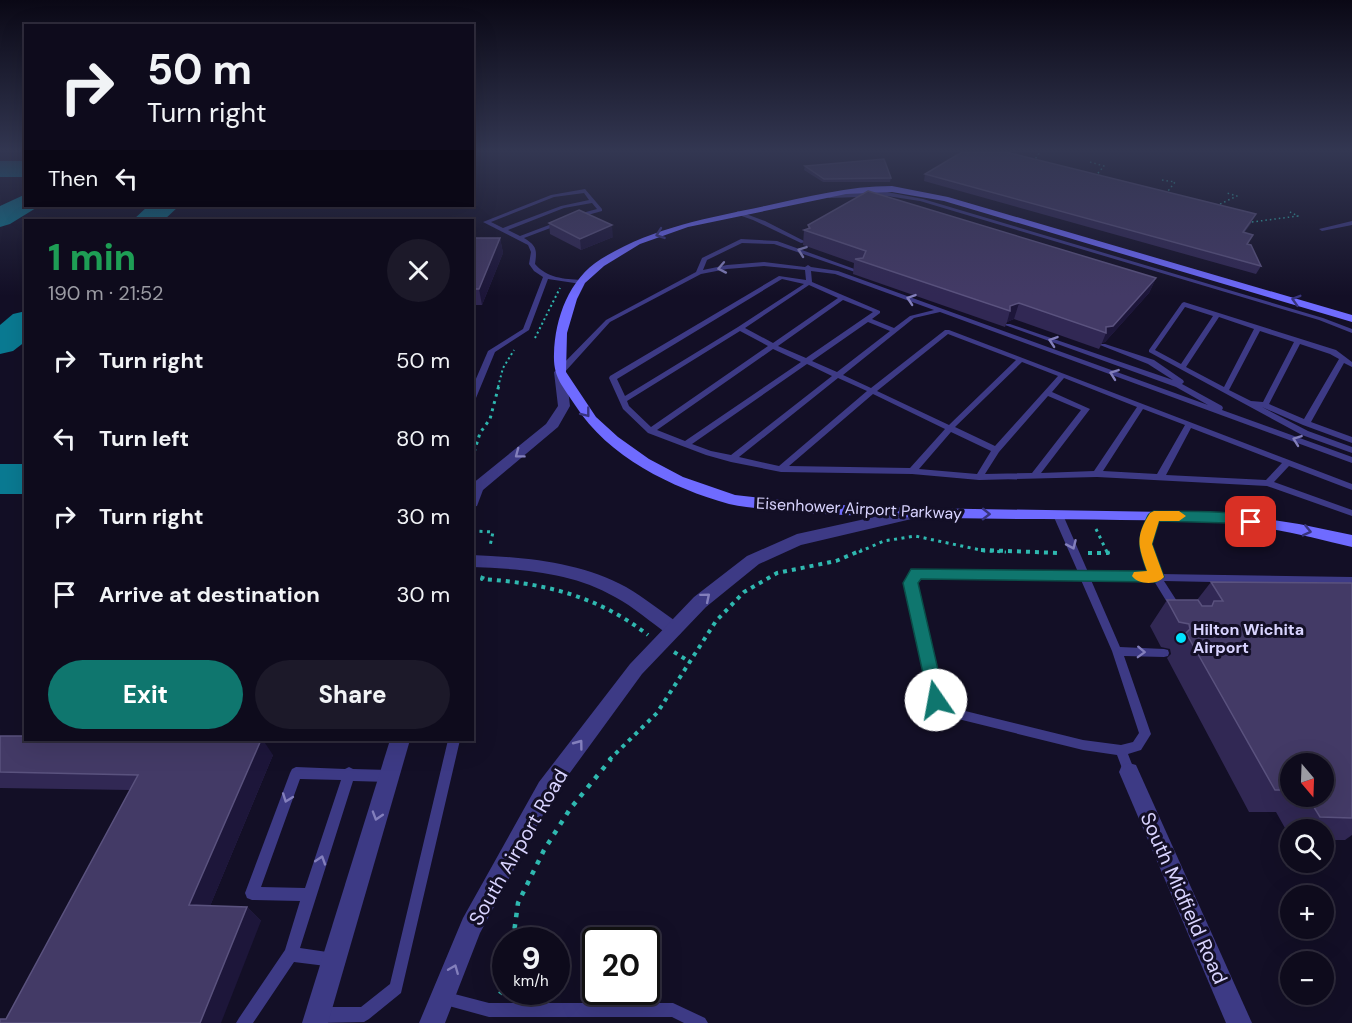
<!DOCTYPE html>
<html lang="en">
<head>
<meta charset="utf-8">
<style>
  body { margin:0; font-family:"DM Sans",sans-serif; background:#1c1929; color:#f1f3f6; height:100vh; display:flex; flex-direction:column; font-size:22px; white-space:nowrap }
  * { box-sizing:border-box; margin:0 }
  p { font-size:20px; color:#9b9ba3 }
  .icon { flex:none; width:33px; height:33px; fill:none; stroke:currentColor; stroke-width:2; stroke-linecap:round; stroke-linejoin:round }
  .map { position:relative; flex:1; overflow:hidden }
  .sheet { position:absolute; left:24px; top:219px; width:450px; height:522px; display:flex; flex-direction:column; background:#0e0b1c; border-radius:0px; box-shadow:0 6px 24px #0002,0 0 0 2px #2e2b3b }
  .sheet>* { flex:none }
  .banner { position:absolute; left:24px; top:24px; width:450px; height:183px; border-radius:0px; box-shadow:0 6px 24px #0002,0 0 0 2px #2e2b3b; background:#0e0b1c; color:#f1f3f6; overflow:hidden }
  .needle { width:39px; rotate:161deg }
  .fabs { position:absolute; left:1280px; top:753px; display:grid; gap:12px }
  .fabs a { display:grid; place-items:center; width:54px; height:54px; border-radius:50%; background:#0e0b1c; box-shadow:0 6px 24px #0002,0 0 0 2px #2e2b3b; font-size:30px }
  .speed { position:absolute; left:492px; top:927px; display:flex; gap:12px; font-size:30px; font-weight:700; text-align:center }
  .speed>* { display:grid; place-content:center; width:78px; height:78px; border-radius:50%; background:#0e0b1c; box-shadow:0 6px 24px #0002,0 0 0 2px #2e2b3b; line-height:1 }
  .speed small { font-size:15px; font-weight:400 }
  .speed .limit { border:3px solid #111; border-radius:9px; background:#fff; color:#111 }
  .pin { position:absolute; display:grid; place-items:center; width:51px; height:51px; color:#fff; margin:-26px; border-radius:12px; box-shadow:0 3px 9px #0006 }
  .me { position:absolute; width:66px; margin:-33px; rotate:348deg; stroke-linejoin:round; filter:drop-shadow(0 0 4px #0008) }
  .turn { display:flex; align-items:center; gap:21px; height:126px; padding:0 24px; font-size:27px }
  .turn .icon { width:78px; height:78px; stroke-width:2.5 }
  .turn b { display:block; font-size:42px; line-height:51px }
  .then { display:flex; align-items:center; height:57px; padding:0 24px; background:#0003; gap:12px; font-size:22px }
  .round { display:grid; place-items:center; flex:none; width:63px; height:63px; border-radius:32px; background:#1c1929 }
  .head { display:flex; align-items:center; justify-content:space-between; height:102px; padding:0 24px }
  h1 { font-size:36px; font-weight:800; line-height:45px; color:#1e9e55 }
  .primary-button { display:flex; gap:12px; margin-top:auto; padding:12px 24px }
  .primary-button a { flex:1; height:69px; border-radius:36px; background:#0f766e; color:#fff; font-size:24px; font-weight:800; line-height:69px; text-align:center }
  .primary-button a+a { background:#1c1929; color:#f1f3f6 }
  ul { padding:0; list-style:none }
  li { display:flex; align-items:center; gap:18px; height:78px; padding:0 24px }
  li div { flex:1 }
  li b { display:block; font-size:22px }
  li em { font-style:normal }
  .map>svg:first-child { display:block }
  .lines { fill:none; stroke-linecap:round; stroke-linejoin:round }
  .taxiway { fill:#0a7a92; fill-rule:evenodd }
  .path-far4 { stroke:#2fb8b0; stroke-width:1.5; stroke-dasharray:1.5 3; stroke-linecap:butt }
  .path-far3 { stroke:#2fb8b0; stroke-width:2; stroke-dasharray:2 3; stroke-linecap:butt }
  .path-far2 { stroke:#2fb8b0; stroke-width:3; stroke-dasharray:3 4.5; stroke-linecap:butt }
  .path-far1 { stroke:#2fb8b0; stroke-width:4; stroke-dasharray:4 5; stroke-linecap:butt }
  .path { stroke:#2fb8b0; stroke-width:4.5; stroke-dasharray:4.5 7; stroke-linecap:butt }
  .service { fill:#3d3a85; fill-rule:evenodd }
  .minor { fill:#3d3a85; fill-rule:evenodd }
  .tertiary { fill:#3d3a85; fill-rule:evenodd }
  .secondary { fill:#6f6bff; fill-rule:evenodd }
  .wall { fill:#312854; fill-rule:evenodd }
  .shaded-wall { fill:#1d163a }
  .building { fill:#433a66; stroke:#5a527e; stroke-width:1.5 }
  .oneway { stroke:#38347d }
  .oneway2 { stroke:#837fbc }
  .route { fill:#0f766e; stroke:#0a4d48; stroke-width:1.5 }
  .slow { fill:#f59e0b }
  .poi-dot { fill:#00e5ff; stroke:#130f26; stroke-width:2 }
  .labels { text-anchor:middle; stroke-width:6; stroke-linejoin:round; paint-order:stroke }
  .street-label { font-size:16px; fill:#d9d4ff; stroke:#130f26 }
  .poi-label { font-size:16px; font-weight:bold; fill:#d9d4ff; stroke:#130f26; text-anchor:start }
  .near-street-label { font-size:20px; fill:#d9d4ff; stroke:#130f26 }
</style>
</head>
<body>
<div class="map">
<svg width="1352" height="1023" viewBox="0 0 1352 1023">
  <rect width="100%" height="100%" fill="#130f26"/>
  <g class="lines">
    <g class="taxiway">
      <rect x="0" y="161" width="26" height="16"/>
      <polygon points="26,194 26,206 38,206 36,208 10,224 0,227 0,206"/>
      <polygon points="148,206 179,206 164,220 133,220"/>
      <polygon points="26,311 26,341 13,351 0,354 0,325 13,314"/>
      <rect x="0" y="464" width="26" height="30"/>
    </g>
    <g class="path-far4">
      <polyline points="1033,162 1040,152"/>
      <polyline points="1090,162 1104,166 1094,178"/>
      <polyline points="1162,180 1175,182 1165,195"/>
      <polyline points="1216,206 1237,196 1227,193"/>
      <polyline points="1252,222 1298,216 1290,212"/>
    </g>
    <g class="path-far3">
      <polyline points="535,338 560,288"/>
      <polyline points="498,387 503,368 514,350"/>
    </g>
    <g class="path-far2">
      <polyline points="472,459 480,433 490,419 499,385"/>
      <polyline points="1096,529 1107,552"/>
      <polyline points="472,531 493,532 490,546"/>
      <polyline points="859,552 884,541 915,536 985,551 1006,552"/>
    </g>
    <g class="path-far1">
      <polyline points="981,550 1060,553"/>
      <polyline points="1088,553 1108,553 1107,550"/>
      <path d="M483,576L482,579C544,583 598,596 648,635"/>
      <polyline points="674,652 690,662"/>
      <polyline points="609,760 657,713 716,621 744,592 777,573 836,561 862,550"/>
    </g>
    <g class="path">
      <polyline points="513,940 518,903 544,850 570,809 611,759"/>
      <polyline points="500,994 506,985"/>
    </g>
    <g class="service">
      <path d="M585,189L602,209V211L577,218L575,217V215L597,209L592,203L564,208L508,230L520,236L557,222H561V224L524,238C537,246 537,250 535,264C547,278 564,279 581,280L584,282L581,284L548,279L529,330L495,352L476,398L472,400V388L488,351L523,329L543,277L534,271L529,264L531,252L528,245L483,222L551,195ZM584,193L589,200L561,206L503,228L491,222L554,197Z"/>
      <polygon points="887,192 923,199 1323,318 1352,329 1352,333 1319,320 920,201 887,196 829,198 826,196 829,194"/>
      <polygon points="738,211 765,221 806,242 801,243 753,220 736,214 735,213"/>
      <polygon points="1352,221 1352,225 1322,231 1319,229"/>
      <path d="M741,239L777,241L860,271L855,272L774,244L742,243L707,260L703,270L727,265L764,262L805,267L808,265L811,267L838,271L1208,405L1176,387L1005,325L1006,324H1010L1173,380L1148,364L1100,345L1101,344H1105L1154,360L1183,380L1184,382L1182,384L1222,406L1223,408L1222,410L1352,457V463L940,312L914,318L843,375L871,388L945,330H949L1352,484V490L1289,466L1274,482L1352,510V516L1267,486L1097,477L979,480L912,474L781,472L731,462L706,455L648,433L623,409L609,378L610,376L779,276L806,280L805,270L764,266L727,269L701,274L610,322L563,374H557V370L606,320L696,272L702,258ZM811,271L835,274L934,310L910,316L894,328L872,319L880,313V311L812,282ZM782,279L804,284L738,327L625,396L617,379ZM809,285L838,298L773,343L745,328ZM843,300L873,312L806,358L778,346ZM868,322L890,331L837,372L812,361ZM740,331L768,346L651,427L629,406L627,401ZM948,334L1016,360L949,425L877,391ZM773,349L801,362L685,441L657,430ZM1022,362L1058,376L995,446L955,427ZM807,364L832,376L731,455L711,451L692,444ZM838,378L867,391L779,466L739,457ZM1064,378L1137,407L1094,471L1041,473L1090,409L1052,392ZM873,394L945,429L910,468L789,466ZM1048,396L1081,410L1032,473L985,474L999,452ZM1143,409L1185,425L1157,474L1103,471ZM1191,428L1282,463L1266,480L1166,475ZM951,432L991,451L977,474L919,469Z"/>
      <path d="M1184,302L1336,350L1352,362V367L1344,363L1311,422L1352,437V443L1303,425L1262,407L1308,431L1352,447V453L1302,435L1149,352V350L1182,303ZM1185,307L1213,316L1181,364L1155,350ZM1219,317L1254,329L1224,387L1186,367ZM1260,331L1294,342L1263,402L1251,401L1229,390ZM1300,344L1330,354L1339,359L1304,419L1269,404Z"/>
      <path d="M1058,512L1063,515L1088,572L1149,574C1142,557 1140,542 1146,525C1148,519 1149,516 1154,513L1159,516C1151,537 1149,553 1159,574L1352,577V585L1164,581L1182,609L1181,612L1177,613L1173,612L1154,581L1091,580L1120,647L1164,649L1168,650L1169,653L1168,656L1164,657L1124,656L1151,734L1141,750L1128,754L1135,772L1133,776L1129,778L1125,776L1117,755L1083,750L950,717C943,714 934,707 930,700L906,583L913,570L1078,572L1053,515ZM919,577L1081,580L1112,651L1139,733L1133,742L1121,745L1083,740L953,708L941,697L916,583Z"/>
      <polygon points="448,740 460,740 401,993 369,1019 364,1022 318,1023 313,1020 310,1015 313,1010 318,1007 361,1007 390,984"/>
      <path d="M296,767L345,769L349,767L353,769L389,770L393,772L395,776L393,780L389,782L353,781L300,948L334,953L339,955L341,960L339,965L334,967L294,962L253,1023H236L239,1018L285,950L300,901L252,900L247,898L245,893L290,773L292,769ZM300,779L341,780L305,888L261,887Z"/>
      <polygon points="443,991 489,1003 673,1003 705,1018 708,1023 684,1023 672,1017 489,1017 438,1003 436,998 438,993"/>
    </g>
    <g class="minor">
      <path d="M472,555C524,557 580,562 626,587C645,598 662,612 680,624L683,629L680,634L674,636L668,634C650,622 634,607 615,597C572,572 521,569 472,567Z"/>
      <polygon points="1129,763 1136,765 1252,1023 1226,1023 1119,772 1122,765"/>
    </g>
    <g class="tertiary">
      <polygon points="560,368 566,372 570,406 558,427 483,490 477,506 472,507 472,484 546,424 558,406 554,372"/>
      <polygon points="915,508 920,509 923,513 920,517 801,545 759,564 706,607 642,674 553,796 480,933 445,1023 419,1023 463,918 539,782 630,664 694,597 747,556 797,534"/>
      <polygon points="390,740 410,740 328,1023 302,1023"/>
    </g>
    <path class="secondary" d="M892,186L948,197L1352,315V322L944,201L892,192L846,194L688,227L640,244L604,266L585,283L577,299L567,333L566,372L596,417L618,437L649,459L683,477L735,495L815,504L915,508L1228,513L1299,524L1352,535V547C1311,537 1268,526 1225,523C1107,517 989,521 871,516C836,515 802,513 768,509C755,508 742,507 729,504C672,488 608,457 575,405C563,386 553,378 554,354C555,318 569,279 601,259C651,228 707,218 765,206C807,197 848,186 892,186Z"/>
  </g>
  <g class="wall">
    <polygon points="805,166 891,178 890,182 823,182 804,170"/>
    <polygon points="925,174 1252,222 1244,233 1248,244 1261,266 1256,274 924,181"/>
    <polygon points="549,223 613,237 581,250 550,234"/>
    <polygon points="808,225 1156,278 1149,293 1105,342 1102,343 1099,349 1014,319 1007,322 1005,327 853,274 854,263 803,245 804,230 808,229"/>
    <polygon points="472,238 500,238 503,253 482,305 476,305 472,313"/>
    <path d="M1211,582L1352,583V835L1345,840H1323V830H1290V837L1276,812H1249L1167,658L1171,654L1170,649L1161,647L1150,626L1167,600H1197ZM1290,764L1323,796H1290Z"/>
    <polygon points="0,736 273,755 210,906 247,907 261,921 6,1019 130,790 0,788"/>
  </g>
  <g class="shaded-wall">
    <polygon points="612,225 613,237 581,250 580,239"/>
    <polygon points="500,238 503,253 482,305 479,289"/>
    <polygon points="1156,278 1149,293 1105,342 1102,343 1106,333 1106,327"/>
    <polygon points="472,289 476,305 472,313"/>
    <polygon points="1019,303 1014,319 1007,322 1010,311 1010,306"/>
    <polygon points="261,740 263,740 273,755 205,918 189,905"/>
    <polygon points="247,907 261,921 221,1023 200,1023"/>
  </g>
  <g class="building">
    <polygon points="962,152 1006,152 1256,214 1243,232 1253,235 1247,244 1251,245 1261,266 925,174"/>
    <polygon points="884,159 891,178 824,179 805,166"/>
    <polygon points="868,191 1156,278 1113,326 1106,327 1106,333 1019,303 1010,306 1010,311 855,259 863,258 866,251 804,230 810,228 808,225"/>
    <polygon points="579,210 612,225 580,239 549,223"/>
    <polygon points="472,238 500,238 479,289 472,289"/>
    <polygon points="1211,582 1352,583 1352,818 1320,817 1307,796 1323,796 1323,764 1290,764 1290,790 1275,790 1186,633 1190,629 1189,624 1179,622 1167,600 1198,600 1202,606 1212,606 1214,601 1223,601"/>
    <polygon points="0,736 26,736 26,740 261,740 189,905 247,907 200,1023 0,1023 0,1019 6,1019 138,775 0,772"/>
  </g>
  <defs><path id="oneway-chevron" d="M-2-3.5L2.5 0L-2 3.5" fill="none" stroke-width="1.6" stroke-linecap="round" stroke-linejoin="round" transform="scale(1.5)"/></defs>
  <g class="oneway">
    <use href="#oneway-chevron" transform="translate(660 234) rotate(160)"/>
    <use href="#oneway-chevron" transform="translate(1296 300) rotate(-164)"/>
    <use href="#oneway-chevron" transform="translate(586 413) rotate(52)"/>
    <use href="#oneway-chevron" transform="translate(986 514) rotate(1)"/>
    <use href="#oneway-chevron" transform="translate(1307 531) rotate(13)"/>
  </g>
  <g class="oneway2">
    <use href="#oneway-chevron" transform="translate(802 251) rotate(-160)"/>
    <use href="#oneway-chevron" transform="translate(722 268) rotate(169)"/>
    <use href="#oneway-chevron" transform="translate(911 299) rotate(-161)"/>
    <use href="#oneway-chevron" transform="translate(1053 341) rotate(-161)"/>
    <use href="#oneway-chevron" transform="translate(1114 374) rotate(-160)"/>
    <use href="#oneway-chevron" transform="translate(1297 440) rotate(-160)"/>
    <use href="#oneway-chevron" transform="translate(519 454) rotate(143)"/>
    <use href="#oneway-chevron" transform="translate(1072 545) rotate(66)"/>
    <use href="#oneway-chevron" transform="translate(706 597) rotate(-40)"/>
    <use href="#oneway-chevron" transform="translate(1141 652) rotate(2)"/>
    <use href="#oneway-chevron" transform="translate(579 744) rotate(-53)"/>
    <use href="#oneway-chevron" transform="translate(287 798) rotate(110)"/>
    <use href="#oneway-chevron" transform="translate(377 816) rotate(107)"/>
    <use href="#oneway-chevron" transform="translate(321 860) rotate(-72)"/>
    <use href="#oneway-chevron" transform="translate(454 969) rotate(-68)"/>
  </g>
  <linearGradient id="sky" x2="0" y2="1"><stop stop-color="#0a0815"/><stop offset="0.51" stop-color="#333752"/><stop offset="1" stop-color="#333752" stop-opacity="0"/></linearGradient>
  <rect width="1352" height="296" fill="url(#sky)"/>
  <path class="route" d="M1154,511C1174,512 1248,508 1258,522L1251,526L1228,523L1159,521L1152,544L1164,577L1156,582L921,579L918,583L945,700L942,705L936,707L930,705L903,583L911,569L1147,571C1140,552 1136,541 1145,522C1148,516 1148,513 1154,511Z"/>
  <path class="slow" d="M1154,511H1179L1186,516L1179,521H1159L1152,544L1164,577C1158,585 1138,585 1132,576L1134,572L1147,571C1138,545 1135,537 1150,513Z"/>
  <circle class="poi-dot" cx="1181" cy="638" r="6"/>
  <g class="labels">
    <g class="street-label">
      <text transform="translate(859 508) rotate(3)" y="6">Eisenhower Airport Parkway</text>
    </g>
    <g class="poi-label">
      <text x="1193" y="635">Hilton Wichita<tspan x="1193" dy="18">Airport</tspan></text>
    </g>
    <g class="near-street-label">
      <text transform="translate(518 847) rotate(-60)" y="7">South Airport Road</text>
      <text transform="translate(1184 898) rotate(66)" y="7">South Midfield Road</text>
    </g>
  </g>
</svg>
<div class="fabs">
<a><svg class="needle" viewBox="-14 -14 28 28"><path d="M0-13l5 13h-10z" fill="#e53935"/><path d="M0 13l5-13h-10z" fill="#9b9ba3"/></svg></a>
<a><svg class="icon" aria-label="search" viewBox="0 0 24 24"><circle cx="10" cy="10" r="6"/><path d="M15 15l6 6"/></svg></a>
<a>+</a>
<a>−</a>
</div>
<div class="speed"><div>9<small>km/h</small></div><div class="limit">20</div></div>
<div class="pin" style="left:1251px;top:522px;background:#d93025"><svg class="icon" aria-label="arrive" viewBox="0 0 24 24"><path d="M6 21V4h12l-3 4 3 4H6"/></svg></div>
<svg class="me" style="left:936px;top:700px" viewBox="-20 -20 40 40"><circle r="19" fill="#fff"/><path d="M0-13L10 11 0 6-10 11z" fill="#0f766e"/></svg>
<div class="banner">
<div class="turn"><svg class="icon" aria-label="right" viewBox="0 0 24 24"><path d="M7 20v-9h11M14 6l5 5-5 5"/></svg><div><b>50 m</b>Turn right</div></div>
<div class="then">Then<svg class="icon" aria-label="left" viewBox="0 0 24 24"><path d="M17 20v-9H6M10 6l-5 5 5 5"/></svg></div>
</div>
<section class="sheet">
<div class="head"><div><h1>1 min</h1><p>190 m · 21:52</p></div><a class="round"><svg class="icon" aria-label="close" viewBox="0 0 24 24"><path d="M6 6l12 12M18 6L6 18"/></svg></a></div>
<ul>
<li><svg class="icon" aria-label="right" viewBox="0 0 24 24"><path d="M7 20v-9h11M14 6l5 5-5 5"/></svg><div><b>Turn right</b></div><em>50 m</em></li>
<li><svg class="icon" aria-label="left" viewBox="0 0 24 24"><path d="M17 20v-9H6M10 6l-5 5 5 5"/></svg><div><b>Turn left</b></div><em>80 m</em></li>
<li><svg class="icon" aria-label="right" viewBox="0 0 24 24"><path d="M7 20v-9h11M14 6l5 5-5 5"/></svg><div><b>Turn right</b></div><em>30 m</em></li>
<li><svg class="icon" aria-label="arrive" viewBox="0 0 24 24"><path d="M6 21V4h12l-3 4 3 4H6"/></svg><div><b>Arrive at destination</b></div><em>30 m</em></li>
</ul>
<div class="primary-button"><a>Exit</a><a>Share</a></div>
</section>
</div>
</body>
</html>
